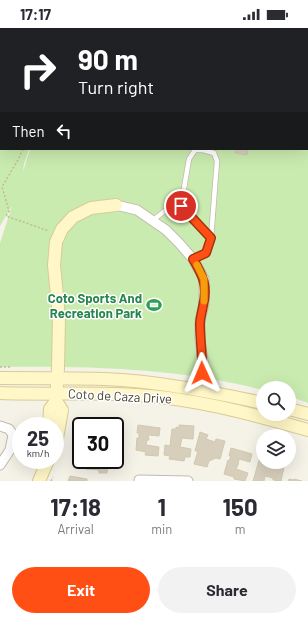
<!DOCTYPE html>
<html lang="en">
<head>
<meta charset="utf-8">
<style>
  body { margin:0; font-family:Barlow,sans-serif; background:#f2f2f3; color:#2b2b33; height:100vh; display:flex; flex-direction:column; font-size:15px; white-space:nowrap }
  * { box-sizing:border-box; margin:0 }
  p { font-size:13px; color:#7c7c81 }
  .icon { flex:none; width:22px; height:22px; fill:none; stroke:currentColor; stroke-width:2; stroke-linecap:round; stroke-linejoin:round }
  .map { position:relative; height:453px; overflow:hidden }
  .sheet { display:flex; flex-direction:column; background:#fff; flex:1 }
  .sheet>* { flex:none }
  .top-card { position:absolute; left:0px; top:0px; width:308px; height:122px; box-shadow:0 4px 16px #0002; background:#202124; color:#fff; overflow:hidden }
  .tools { position:absolute; left:256px; top:353px; display:grid; gap:8px }
  .tools a { display:grid; place-items:center; width:40px; height:40px; border-radius:50%; background:#fff; box-shadow:0 4px 16px #0002; font-size:20px }
  .speed { position:absolute; left:12px; top:389px; display:flex; gap:8px; font-size:20px; font-weight:700; text-align:center }
  .speed>* { display:grid; place-content:center; width:52px; height:52px; border-radius:50%; background:#fff; box-shadow:0 4px 16px #0002; line-height:1 }
  .speed small { font-size:10px; font-weight:400 }
  .speed .limit { border:2px solid #111; border-radius:6px; background:#fff; color:#111 }
  .pin { position:absolute; display:grid; place-items:center; width:34px; height:34px; color:#fff; margin:-17px; border:2px solid #fff; border-radius:50%; box-shadow:0 1px 4px #0007 }
  .me { position:absolute; width:44px; margin:-22px; rotate:359deg; stroke-linejoin:round; filter:drop-shadow(0 0 3px #0008) }
  .turn { display:flex; align-items:center; gap:14px; height:84px; padding:0 12px; font-size:18px }
  .turn .icon { width:52px; height:52px; stroke-width:2.5 }
  .turn b { display:block; font-size:28px; line-height:34px }
  .then { display:flex; align-items:center; height:38px; padding:0 12px; background:#0003; gap:8px; font-size:15px }
  .eta { display:flex; justify-content:space-evenly; align-items:center; height:68px; text-align:center }
  .eta b { font-size:24px; font-weight:700; line-height:28px }
  .button { display:flex; gap:8px; margin-top:auto; padding:8px 12px }
  .button a { flex:1; height:46px; border-radius:24px; background:#ff4f14; color:#fff; font-size:16px; font-weight:700; line-height:46px; text-align:center }
  .button a+a { background:#f2f2f3; color:#2b2b33 }
  .status { display:flex; justify-content:space-between; align-items:center; height:28px; padding:0 20px; background:#fff; direction:ltr }
  .status svg { height:11px; fill:currentColor }
  .map>svg:first-child { display:block }
  .green { fill:#c9ebaf }
  .building { fill:#d7cfbc; stroke:#d2c8af }
  .lines { fill:none; stroke-linecap:round; stroke-linejoin:round }
  .lane-casing { stroke:#c1bbaa; stroke-width:6 }
  .street-casing { stroke:#c1bbaa; stroke-width:11 }
  .secondary-casing { stroke:#d7cc95; stroke-width:14 }
  .path { stroke:#c3b99a; stroke-width:1.5; stroke-dasharray:2 2; stroke-linecap:butt }
  .lane { stroke:#fff; stroke-width:4.5 }
  .street { stroke:#fff; stroke-width:9 }
  .secondary { stroke:#fff7c7; stroke-width:12 }
  .route-casing { stroke:#a6330d; stroke-width:10 }
  .route { stroke:#ff4f14; stroke-width:7 }
  .slow { stroke:#f59e0b; stroke-width:7 }
  .labels { text-anchor:middle; stroke-width:3; stroke-linejoin:round; paint-order:stroke }
  .leisure-label { font-size:13px; font-weight:bold; fill:#27864d; stroke:#fff; text-anchor:end }
  .street-label { font-size:13px; fill:#484336; stroke:#fff }
</style>
</head>
<body>
<div class="status"><b>17:17</b><svg viewBox="0 0 49 12"><path d="M0 12V9h3v3zM5 12V6h3v6zM10 12V3h3v9zM15 12V0h3v12zM26 1h20v11H26zM47 4h2v5h-2z"/></svg></div>
<div class="map">
<svg width="308" height="453" viewBox="0 0 308 453">
  <rect width="100%" height="100%" fill="#f5f2e8"/>
  <g class="green">
    <path d="M0,0H227L1,1V121H29L24,136L23,144L30,121H307V70H308V375L289,368V360H263V362C177,340 88,338 0,339V215L12,178L0,198Z"/>
    <polygon points="278,0 308,0 308,56 307,1"/>
  </g>
  <g class="building">
    <polygon points="235,121 248,121 247,127 235,125"/>
    <polygon points="91,390 109,391 109,390 117,390 117,392 123,392 123,401 115,401 115,398 89,398"/>
    <polygon points="138,397 160,400 159,408 148,407 149,412 147,412 146,417 159,419 158,428 145,427 146,424 136,422 137,410 139,410 139,405 137,405"/>
    <polygon points="179,397 194,398 193,411 182,410 180,419 191,421 190,429 185,429 184,433 169,431 170,428 164,427 165,417 170,418 172,401 176,401 176,399 179,400"/>
    <polygon points="200,404 208,407 206,411 215,414 216,411 225,413 220,431 216,430 209,433 207,439 194,436 198,423 195,423"/>
    <polygon points="115,417 122,417 121,428 115,428"/>
    <polygon points="231,420 252,426 250,434 239,431 238,437 236,441 248,445 245,453 234,451 234,449 224,446 228,432 229,433 231,428 229,428"/>
    <polygon points="260,429 263,430 263,434 285,435 281,453 273,452 273,450 265,448 264,453 253,453"/>
    <polygon points="87,432 108,432 107,445 99,445 99,442 86,441"/>
    <polygon points="70,448 87,451 87,453 68,453"/>
    <polygon points="289,451 294,452 294,451 302,453 288,453"/>
  </g>
  <g class="lines">
    <g class="lane-casing">
      <g id="lane">
        <polyline points="181,178 189,131 195,122 203,122 214,125 217,133 211,210"/>
        <polyline points="152,193 167,181 181,178 211,210 206,225 193,231"/>
      </g>
    </g>
    <g class="street-casing">
      <g id="street">
        <polyline points="116,177 137,182 166,202 179,215 193,231 204,251 204,276 200,293 200,312 203,333 202,345 198,362"/>
        <polyline points="0,398 9,401 13,407 10,422 0,437"/>
        <polyline points="139,452 188,453"/>
      </g>
    </g>
    <g class="secondary-casing">
      <g id="secondary">
        <path d="M0,350C34,350 69,350 104,351C157,353 211,364 263,375"/>
        <path d="M0,365C56,367 112,363 168,370C216,376 262,389 308,402"/>
        <polyline points="289,381 308,386"/>
        <polyline points="49,398 50,381 56,373 58,340 59,289 54,237 56,214 62,201 73,189 91,180 116,177"/>
        <polyline points="55,422 62,382 56,373"/>
        <polyline points="39,453 48,432"/>
      </g>
    </g>
    <g class="path">
      <polyline points="50,0 50,1"/>
      <polyline points="23,121 19,130 2,159 9,183 6,188 49,203"/>
      <polyline points="0,339 10,339"/>
      <polyline points="51,453 53,449"/>
    </g>
    <use href="#lane" class="lane"/>
    <use href="#street" class="street"/>
    <use href="#secondary" class="secondary"/>
  </g>
  <g class="lines">
    <g class="route-casing">
      <path id="route" d="M181,178L211,210L206,225L193,231C203,248 208,258 203,278C202,284 200,290 200,296C200,313 203,329 202,345"/>
    </g>
    <use href="#route" class="route"/>
    <polyline class="slow" points="197,237 204,251 204,273"/>
  </g>
  <defs>
    <g id="stadium-bare" transform="scale(1.2)"><path d="M0-5a6.5 5 0 1 0 0 10a6.5 5 0 1 0 0-10ZM-3.5-1.8h7v3.6h-7Z" fill="#2e9e5b" stroke="#fff" stroke-width="2.5" paint-order="stroke"/></g>
  </defs>
  <g fill-rule="evenodd">
    <use href="#stadium-bare" x="154" y="277"/>
  </g>
  <g class="labels">
    <g class="leisure-label">
      <text x="142" y="275">Coto Sports And<tspan x="142" dy="15">Recreation Park</tspan></text>
    </g>
    <g class="street-label">
      <text transform="translate(120 368) rotate(3)" y="5">Coto de Caza Drive</text>
    </g>
  </g>
</svg>
<div class="tools">
<a><svg class="icon" aria-label="search" viewBox="0 0 24 24"><circle cx="10" cy="10" r="6"/><path d="M15 15l6 6"/></svg></a>
<a><svg class="icon" aria-label="layers" viewBox="0 0 24 24"><path d="M12 4l9 5-9 5-9-5zM3 14l9 5 9-5"/></svg></a>
</div>
<div class="speed"><div>25<small>km/h</small></div><div class="limit">30</div></div>
<div class="pin" style="left:181px;top:178px;background:#d93025"><svg class="icon" aria-label="arrive" viewBox="0 0 24 24"><path d="M6 21V4h12l-3 4 3 4H6"/></svg></div>
<svg class="me" style="left:202px;top:345px" viewBox="-20 -20 40 40"><path d="M0-17L14 15 0 8-14 15z" fill="#ff4f14" stroke="#fff" stroke-width="4"/></svg>
<div class="top-card">
<div class="turn"><svg class="icon" aria-label="right" viewBox="0 0 24 24"><path d="M7 20v-9h11M14 6l5 5-5 5"/></svg><div><b>90 m</b>Turn right</div></div>
<div class="then">Then<svg class="icon" aria-label="left" viewBox="0 0 24 24"><path d="M17 20v-9H6M10 6l-5 5 5 5"/></svg></div>
</div>
</div>
<section class="sheet">
<div class="eta">
<div><b>17:18</b><p>Arrival</p></div>
<div><b>1</b><p>min</p></div>
<div><b>150</b><p>m</p></div>
</div>
<div class="button"><a>Exit</a><a>Share</a></div>
</section>
</body>
</html>
